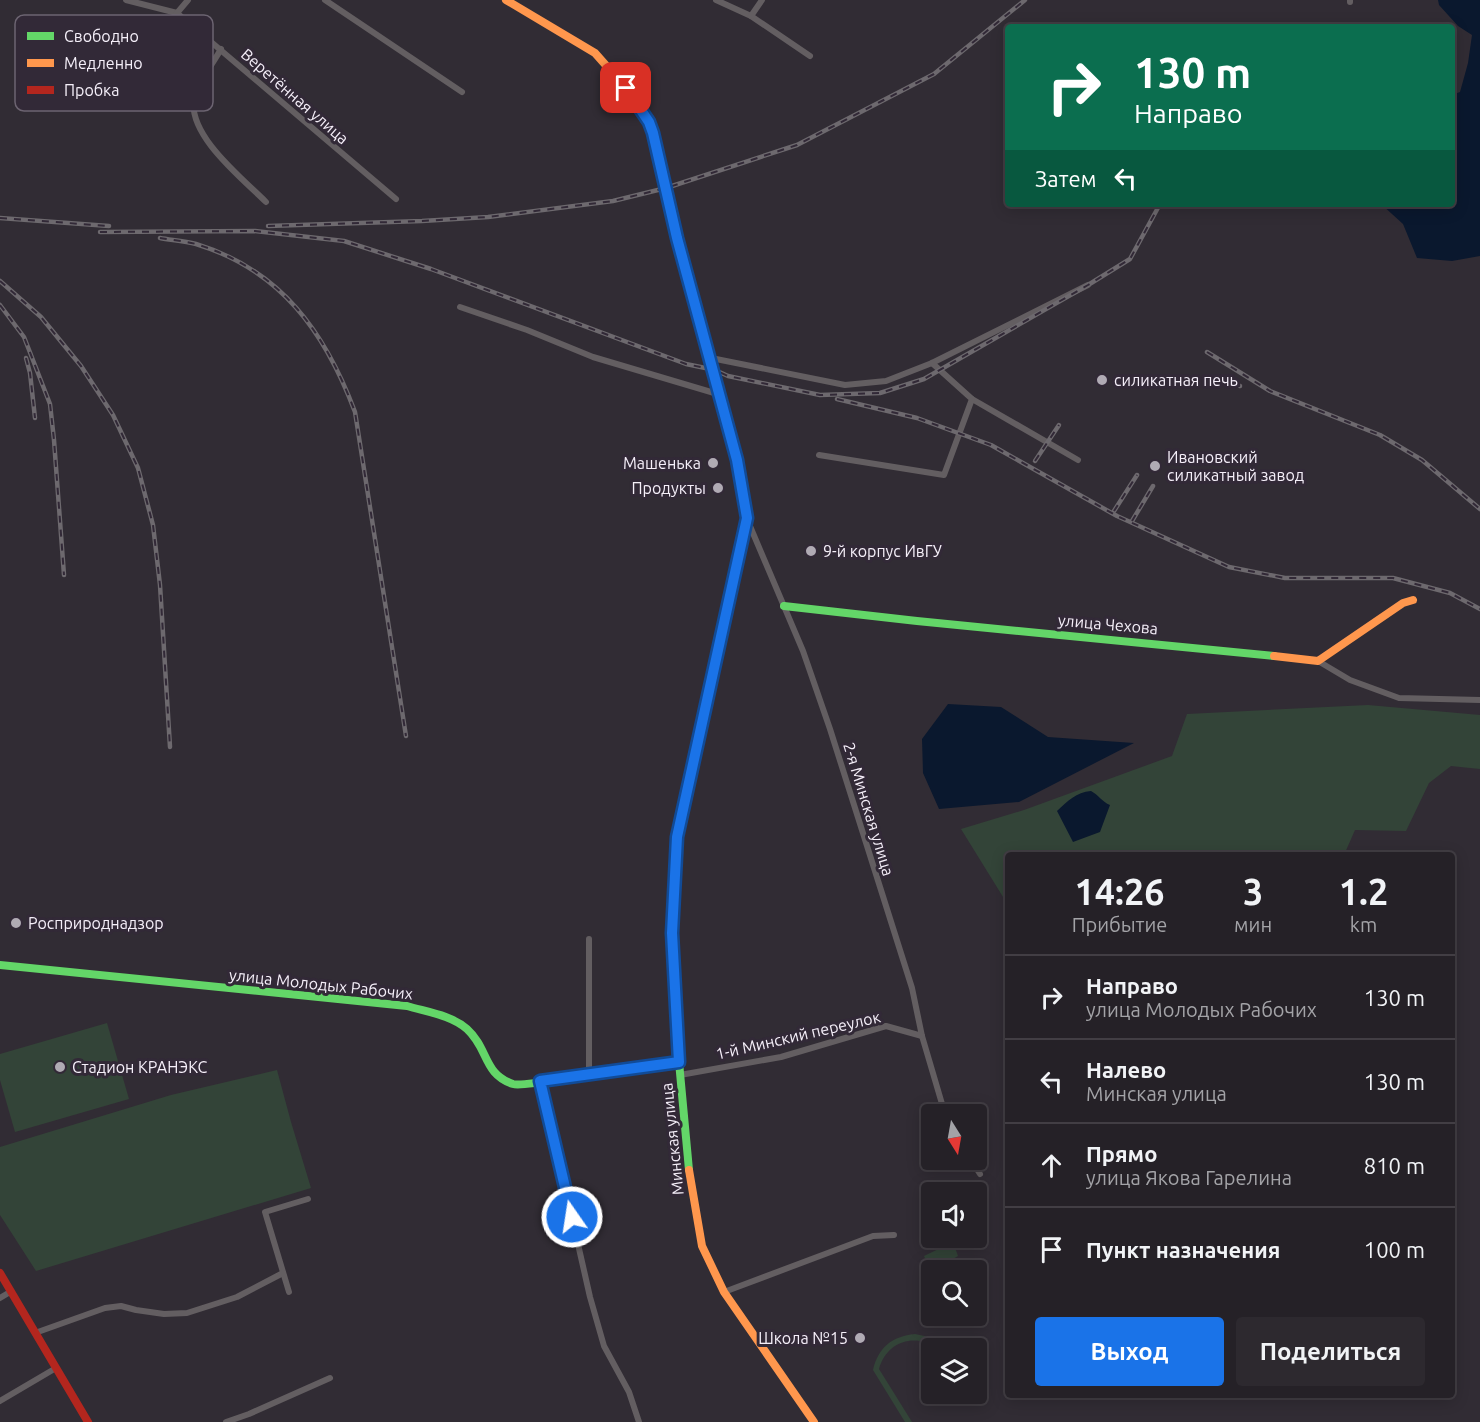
<!DOCTYPE html>
<html lang="ru">
<head>
<meta charset="utf-8">
<style>
  body { margin:0; font-family:Ubuntu,sans-serif; background:#2d292f; color:#f1f3f6; height:100vh; display:flex; flex-direction:column; font-size:22px; white-space:nowrap }
  * { box-sizing:border-box; margin:0 }
  p { font-size:20px; color:#a3a3a7 }
  .icon { flex:none; width:33px; height:33px; fill:none; stroke:currentColor; stroke-width:2; stroke-linecap:round; stroke-linejoin:round }
  .map { position:relative; flex:1; overflow:hidden }
  .sheet { position:absolute; left:1005px; top:852px; width:450px; height:546px; display:flex; flex-direction:column; background:#252127; border-radius:6px; box-shadow:0 3px 15px #0003,0 0 0 2px #423e44 }
  .sheet>* { flex:none }
  .banner { position:absolute; left:1005px; top:24px; width:450px; height:183px; border-radius:6px; box-shadow:0 3px 15px #0003,0 0 0 2px #423e44; background:#0b6e4f; color:#fff; overflow:hidden }
  .needle { width:39px; rotate:169deg }
  .tools { position:absolute; left:921px; top:1104px; display:grid; gap:12px }
  .tools a { display:grid; place-items:center; width:66px; height:66px; border-radius:6px; background:#252127; box-shadow:0 3px 15px #0003,0 0 0 2px #423e44; font-size:30px }
  .pin { position:absolute; display:grid; place-items:center; width:51px; height:51px; color:#fff; margin:-26px; border-radius:12px; box-shadow:0 3px 9px #0006 }
  .me { position:absolute; width:66px; margin:-33px; rotate:347deg; stroke-linejoin:round; filter:drop-shadow(0 0 4px #0008) }
  .turn { display:flex; align-items:center; gap:21px; height:126px; padding:0 30px; font-size:27px }
  .turn .icon { width:78px; height:78px; stroke-width:2.5 }
  .turn b { display:block; font-size:42px; line-height:51px }
  .then { display:flex; align-items:center; height:57px; padding:0 30px; background:#0003; gap:12px; font-size:22px }
  .eta { display:flex; justify-content:space-evenly; align-items:center; height:102px; text-align:center }
  .eta b { font-size:36px; font-weight:600; line-height:42px }
  .cta { display:flex; gap:12px; margin-top:auto; padding:12px 30px }
  .cta a { flex:1; height:69px; border-radius:6px; background:#1a73e8; color:#fff; font-size:24px; font-weight:600; line-height:69px; text-align:center }
  .cta a+a { background:#2d292f; color:#f1f3f6 }
  ul { padding:0; list-style:none }
  li { display:flex; align-items:center; gap:18px; height:84px; padding:0 30px; border-top:2px solid #423e44 }
  li div { flex:1 }
  li b { display:block; font-size:22px }
  li em { font-style:normal }
  .map>svg:first-child { display:block }
  .green { fill:#334438 }
  .water { fill:#0a182e }
  .lines { fill:none; stroke-linecap:round; stroke-linejoin:round }
  .street { stroke:#635e61; stroke-width:6 }
  .fast { stroke:#63d668; stroke-width:8 }
  .slow { stroke:#ff974d; stroke-width:8 }
  .jam { stroke:#b3261e; stroke-width:8 }
  .rail-casing { stroke:#6d696e; stroke-width:4.5 }
  .rail { stroke:#322937; stroke-width:2; stroke-dasharray:7; stroke-linecap:butt }
  .route-casing { stroke:#114b97; stroke-width:15 }
  .route { stroke:#1a73e8; stroke-width:10 }
  .poi-dot { fill:#b0abb4; stroke:#322937; stroke-width:2 }
  .labels { text-anchor:middle; stroke-width:6; stroke-linejoin:round; paint-order:stroke }
  .street-label { font-size:16px; fill:#f5eff9; stroke:#322937 }
  .poi-label { font-size:16px; fill:#f5eff9; stroke:#322937; text-anchor:start }
  .key { fill:#322937; stroke:#6c6471; stroke-width:1.5 }
  .key-label { font-size:16px; fill:#f5eff9 }
</style>
</head>
<body>
<div class="map">
<svg width="1480" height="1422" viewBox="0 0 1480 1422">
  <rect width="100%" height="100%" fill="#312c34"/>
  <g class="green">
    <polygon points="1368,705 1480,715 1480,769 1451,766 1429,783 1406,831 1355,830 1344,855 1008,855 1008,905 961,829 1024,810 1172,756 1187,714"/>
    <polygon points="107,1023 129,1099 15,1132 0,1080 0,1054"/>
    <polygon points="277,1070 291,1122 311,1188 36,1271 0,1215 0,1147 171,1095"/>
    <polygon points="953,1242 958,1256 931,1272 924,1256"/>
    <path d="M915,1334L929,1337L936,1348H932L931,1351L926,1342C904,1336 885,1347 879,1369L912,1422H905L873,1370C878,1348 892,1336 915,1334Z"/>
  </g>
  <g class="water">
    <polygon points="1438,0 1480,0 1480,256 1452,261 1417,258 1403,224 1381,204 1452,204 1452,95 1460,92 1468,63 1472,35 1458,26 1439,5"/>
    <polygon points="948,704 1001,707 1048,737 1134,743 1019,802 939,809 923,773 922,739"/>
    <path d="M1091,791C1099,795 1102,802 1110,805L1100,832L1073,842L1057,811C1068,801 1076,792 1091,791Z"/>
  </g>
  <g class="lines">
    <g class="street">
      <polyline points="126,0 177,13 396,199"/>
      <polyline points="325,0 462,92"/>
      <polyline points="716,0 751,16 810,56"/>
      <polyline points="1350,2 1350,0"/>
      <polyline points="177,13 188,0"/>
      <polyline points="751,16 762,0"/>
      <path d="M221,49C214,62 197,84 194,98C187,135 242,178 266,202"/>
      <polyline points="460,307 527,330 593,357 721,395"/>
      <polyline points="711,358 845,385 886,381 932,363 1088,285"/>
      <polyline points="972,399 1078,460"/>
      <polyline points="819,455 944,475 972,399 932,363"/>
      <polyline points="747,519 803,651 830,729 912,988 922,1036 945,1114"/>
      <polyline points="1318,661 1350,680 1399,698 1480,700"/>
      <polyline points="589,939 589,1075"/>
      <polyline points="680,1075 781,1057 886,1026 922,1036"/>
      <polyline points="541,1081 590,1297 604,1346 629,1392 639,1422"/>
      <polyline points="971,1160 980,1174"/>
      <polyline points="289,1292 265,1212 308,1199"/>
      <polyline points="724,1292 873,1236 894,1235"/>
      <polyline points="0,1298 10,1292"/>
      <polyline points="35,1333 105,1308 121,1306 136,1310 164,1314 187,1313 237,1297 283,1273"/>
      <polyline points="0,1401 56,1368"/>
      <polyline points="226,1422 249,1414 330,1378"/>
    </g>
    <g class="fast">
      <polyline points="652,135 737,460 747,518 732,586"/>
      <polyline points="784,606 917,621 1274,656"/>
      <path d="M0,965L407,1006C427,1012 451,1015 467,1029C489,1049 483,1074 513,1084C523,1087 570,1077 583,1076"/>
      <polyline points="689,1170 679,1062 672,933 677,837 698,741"/>
    </g>
    <g class="slow">
      <polyline points="506,0 595,53 626,88 649,122 652,135"/>
      <polyline points="1274,656 1318,661 1403,603 1413,600"/>
      <polyline points="689,1170 702,1246 724,1292 814,1422"/>
    </g>
    <g class="jam">
      <polyline points="698,741 732,586"/>
      <polyline points="583,1076 679,1062"/>
      <polyline points="0,1273 88,1422"/>
    </g>
    <g class="rail-casing">
      <g id="rail">
        <polyline points="0,218 109,226"/>
        <polyline points="268,226 422,221 488,217 613,201 666,188 797,145 934,74 1025,0"/>
        <polyline points="100,232 255,231 344,241 431,269 686,364 715,370 728,376 820,395 880,393 924,379 1088,285 1130,259 1160,204"/>
        <path d="M160,238C171,240 184,241 196,244C281,270 325,332 355,412L406,736"/>
        <polyline points="0,281 41,317 81,366 113,415 138,468 153,525 160,585 170,747"/>
        <polyline points="0,305 24,337 50,404 54,440 64,575"/>
        <polyline points="1207,352 1270,391 1380,435 1422,460 1480,509"/>
        <polyline points="26,358 30,373 35,418"/>
        <polyline points="1210,377 1240,386"/>
        <polyline points="837,399 917,418 991,445 1117,516 1229,567 1285,578 1393,578 1450,593 1480,609"/>
        <polyline points="1035,461 1059,425"/>
        <polyline points="1114,511 1137,475"/>
        <polyline points="1132,521 1153,486"/>
      </g>
    </g>
    <use href="#rail" class="rail"/>
  </g>
  <g class="lines">
    <g class="route-casing">
      <polyline id="route" points="572,1217 540,1081 679,1062 672,933 677,837 747,518 737,460 677,238 653,133 649,122 626,88"/>
    </g>
    <use href="#route" class="route"/>
  </g>
  <g class="poi-dot">
    <circle cx="1102" cy="380" r="6"/>
    <circle cx="713" cy="463" r="6"/>
    <circle cx="1155" cy="466" r="6"/>
    <circle cx="718" cy="488" r="6"/>
    <circle cx="811" cy="551" r="6"/>
    <circle cx="16" cy="923" r="6"/>
    <circle cx="60" cy="1067" r="6"/>
    <circle cx="860" cy="1338" r="6"/>
  </g>
  <g class="labels">
    <g class="street-label">
      <text transform="translate(295 96) rotate(41)" y="6">Веретённая улица</text>
      <text transform="translate(1108 624) rotate(5)" y="6">улица Чехова</text>
      <text transform="translate(869 809) rotate(73)" y="6">2-я Минская улица</text>
      <text transform="translate(321 984) rotate(6)" y="6">улица Молодых Рабочих</text>
      <text transform="translate(798 1035) rotate(-13)" y="6">1-й Минский переулок</text>
      <text transform="translate(672 1139) rotate(-96)" y="6">Минская улица</text>
    </g>
    <g class="poi-label">
      <text x="1114" y="386">силикатная печь</text>
      <text x="1167" y="463">Ивановский<tspan x="1167" dy="18">силикатный завод</tspan></text>
      <text x="701" y="469" text-anchor="end">Машенька</text>
      <text x="706" y="494" text-anchor="end">Продукты</text>
      <text x="823" y="557">9-й корпус ИвГУ</text>
      <text x="28" y="929">Росприроднадзор</text>
      <text x="72" y="1073">Стадион КРАНЭКС</text>
      <text x="848" y="1344" text-anchor="end">Школа №15</text>
    </g>
  </g>
  <rect x="15" y="15" width="198" height="96" rx="9" class="key"/>
  <rect x="27" y="32" width="27" height="8" fill="#63d668"/>
  <rect x="27" y="59" width="27" height="8" fill="#ff974d"/>
  <rect x="27" y="86" width="27" height="8" fill="#b3261e"/>
  <g class="key-label">
    <text x="64" y="42">Свободно</text>
    <text x="64" y="69">Медленно</text>
    <text x="64" y="96">Пробка</text>
  </g>
</svg>
<div class="tools">
<a><svg class="needle" viewBox="-14 -14 28 28"><path d="M0-13l5 13h-10z" fill="#e53935"/><path d="M0 13l5-13h-10z" fill="#a3a3a7"/></svg></a>
<a><svg class="icon" aria-label="sound" viewBox="0 0 24 24"><path d="M4 9h4l5-4v14l-5-4H4zM17 9q2 3 0 6"/></svg></a>
<a><svg class="icon" aria-label="search" viewBox="0 0 24 24"><circle cx="10" cy="10" r="6"/><path d="M15 15l6 6"/></svg></a>
<a><svg class="icon" aria-label="layers" viewBox="0 0 24 24"><path d="M12 4l9 5-9 5-9-5zM3 14l9 5 9-5"/></svg></a>
</div>
<div class="pin" style="left:626px;top:88px;background:#d93025"><svg class="icon" aria-label="arrive" viewBox="0 0 24 24"><path d="M6 21V4h12l-3 4 3 4H6"/></svg></div>
<svg class="me" style="left:572px;top:1217px" viewBox="-20 -20 40 40"><circle r="17" fill="#1a73e8" stroke="#fff" stroke-width="3"/><path d="M0-11L8 9 0 5-8 9z" fill="#fff"/></svg>
<div class="banner">
<div class="turn"><svg class="icon" aria-label="right" viewBox="0 0 24 24"><path d="M7 20v-9h11M14 6l5 5-5 5"/></svg><div><b>130 m</b>Направо</div></div>
<div class="then">Затем<svg class="icon" aria-label="left" viewBox="0 0 24 24"><path d="M17 20v-9H6M10 6l-5 5 5 5"/></svg></div>
</div>
<section class="sheet">
<div class="eta">
<div><b>14:26</b><p>Прибытие</p></div>
<div><b>3</b><p>мин</p></div>
<div><b>1.2</b><p>km</p></div>
</div>
<ul>
<li><svg class="icon" aria-label="right" viewBox="0 0 24 24"><path d="M7 20v-9h11M14 6l5 5-5 5"/></svg><div><b>Направо</b><p>улица Молодых Рабочих</p></div><em>130 m</em></li>
<li><svg class="icon" aria-label="left" viewBox="0 0 24 24"><path d="M17 20v-9H6M10 6l-5 5 5 5"/></svg><div><b>Налево</b><p>Минская улица</p></div><em>130 m</em></li>
<li><svg class="icon" aria-label="ahead" viewBox="0 0 24 24"><path d="M12 20V5M6 11l6-6 6 6"/></svg><div><b>Прямо</b><p>улица Якова Гарелина</p></div><em>810 m</em></li>
<li><svg class="icon" aria-label="arrive" viewBox="0 0 24 24"><path d="M6 21V4h12l-3 4 3 4H6"/></svg><div><b>Пункт назначения</b></div><em>100 m</em></li>
</ul>
<div class="cta"><a>Выход</a><a>Поделиться</a></div>
</section>
</div>
</body>
</html>
